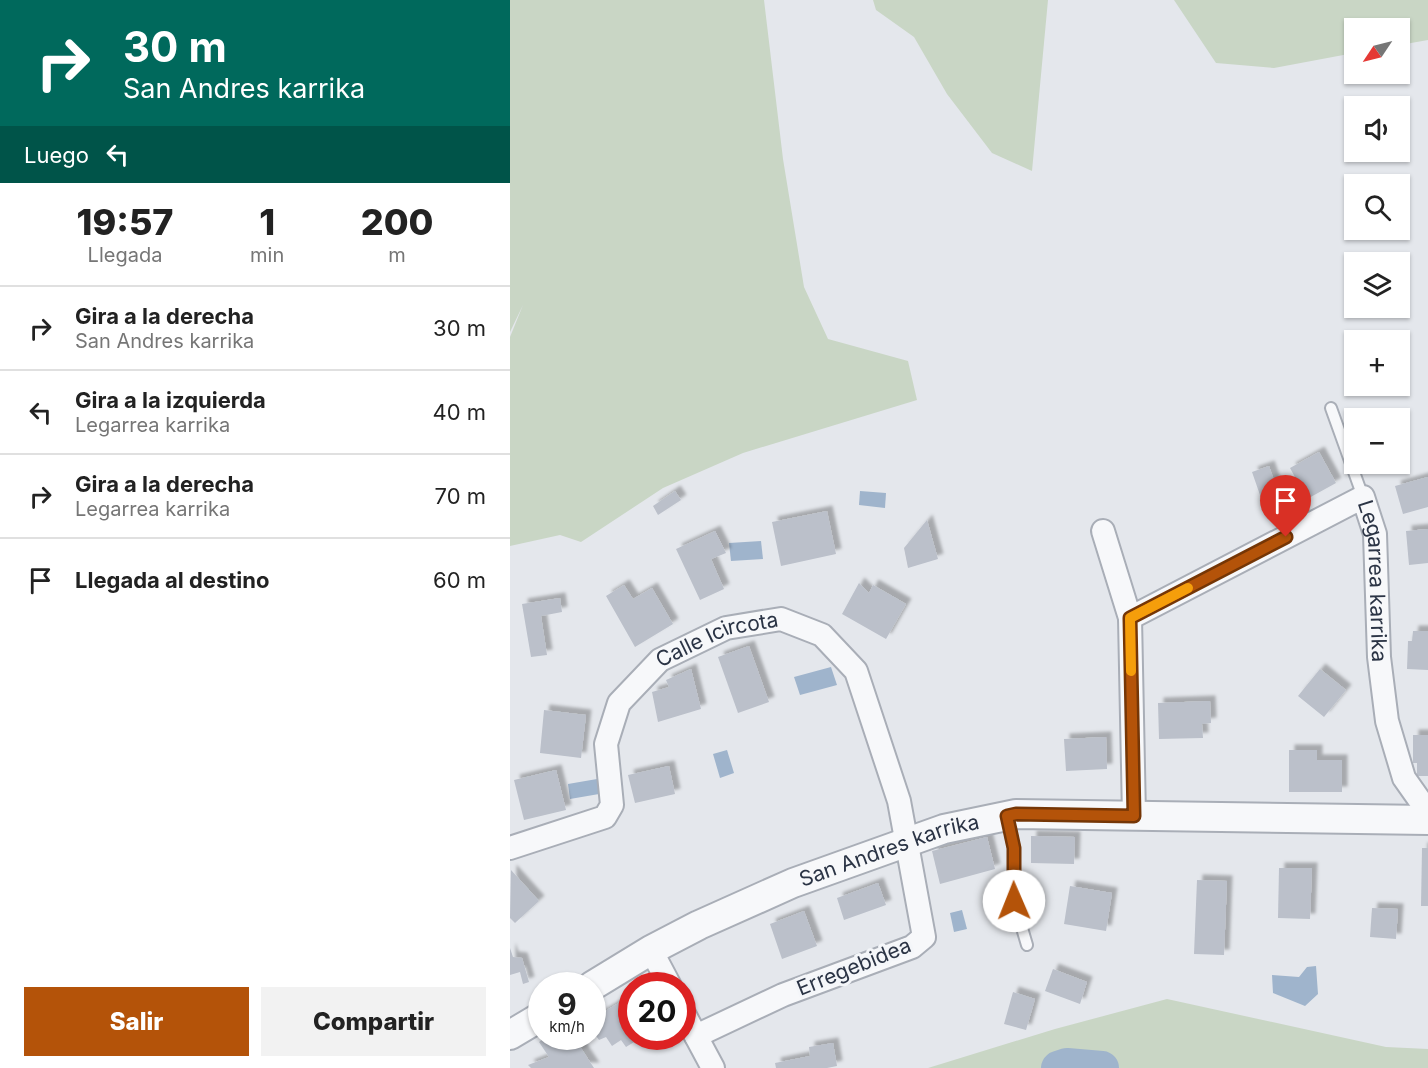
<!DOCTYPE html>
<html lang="es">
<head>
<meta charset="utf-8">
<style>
  body { margin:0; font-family:Inter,sans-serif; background:#f2f2f2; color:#222; height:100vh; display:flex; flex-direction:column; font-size:22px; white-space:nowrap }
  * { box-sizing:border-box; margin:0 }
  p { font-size:20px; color:#767676 }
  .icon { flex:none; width:33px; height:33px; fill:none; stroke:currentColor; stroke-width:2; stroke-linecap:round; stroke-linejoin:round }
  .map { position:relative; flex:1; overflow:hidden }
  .panel { display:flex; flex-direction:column; background:#fff; width:510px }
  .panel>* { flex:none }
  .banner { background:#00695c; color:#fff; overflow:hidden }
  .needle { width:39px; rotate:235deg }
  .tools { position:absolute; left:834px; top:18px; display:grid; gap:12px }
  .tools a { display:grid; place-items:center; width:66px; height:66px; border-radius:0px; background:#fff; box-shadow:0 2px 4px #0004; font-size:30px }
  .speed { position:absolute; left:18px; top:972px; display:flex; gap:12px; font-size:30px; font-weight:700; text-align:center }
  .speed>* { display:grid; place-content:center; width:78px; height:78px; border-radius:50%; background:#fff; box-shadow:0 2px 4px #0004; line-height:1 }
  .speed small { font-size:15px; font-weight:400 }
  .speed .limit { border:9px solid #d22; background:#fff; color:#111 }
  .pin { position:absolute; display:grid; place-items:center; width:51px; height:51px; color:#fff; margin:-62px -26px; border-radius:50% 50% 50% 0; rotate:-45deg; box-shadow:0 0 6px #0007 }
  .pin .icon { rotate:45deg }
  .me { position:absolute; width:66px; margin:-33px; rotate:359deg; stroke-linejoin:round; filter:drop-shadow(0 0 4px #0008) }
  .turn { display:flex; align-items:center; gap:21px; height:126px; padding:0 24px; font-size:27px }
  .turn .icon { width:78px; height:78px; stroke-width:2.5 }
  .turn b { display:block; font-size:42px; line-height:51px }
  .then { display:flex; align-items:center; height:57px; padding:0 24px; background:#0003; gap:12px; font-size:22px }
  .eta { display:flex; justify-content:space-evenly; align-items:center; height:102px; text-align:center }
  .eta b { font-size:36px; font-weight:800; line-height:42px }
  .primary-button { display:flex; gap:12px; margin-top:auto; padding:12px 24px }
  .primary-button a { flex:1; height:69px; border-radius:0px; background:#b45309; color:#fff; font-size:24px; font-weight:800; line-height:69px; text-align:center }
  .primary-button a+a { background:#f2f2f2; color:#222 }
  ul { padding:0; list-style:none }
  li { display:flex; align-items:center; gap:18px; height:84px; padding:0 24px; border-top:2px solid #e0e0e0 }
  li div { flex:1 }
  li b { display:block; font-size:22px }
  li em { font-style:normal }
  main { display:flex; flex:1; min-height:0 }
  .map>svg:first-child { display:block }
  .green { fill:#c9d6c5 }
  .water { fill:#9fb4cc }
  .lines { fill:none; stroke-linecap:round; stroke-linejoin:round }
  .river { stroke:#9fb4cc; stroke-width:34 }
  .building { fill:#bbc0ca; filter:url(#shadow) }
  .service-casing { stroke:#a9aeb7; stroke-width:14 }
  .minor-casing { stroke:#a9aeb7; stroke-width:26 }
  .tertiary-casing { stroke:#a9aeb7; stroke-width:32 }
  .service { stroke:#f7f8fa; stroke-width:10 }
  .minor { stroke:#f7f8fa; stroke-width:22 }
  .tertiary { stroke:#f7f8fa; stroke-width:28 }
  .route-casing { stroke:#753606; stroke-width:15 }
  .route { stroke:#b45309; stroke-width:10 }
  .slow { stroke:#f59e0b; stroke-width:10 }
  .labels { text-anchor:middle; stroke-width:6; stroke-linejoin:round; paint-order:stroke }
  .street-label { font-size:21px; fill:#2b3445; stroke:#f4f6f9 }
</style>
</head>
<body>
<main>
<section class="panel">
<div class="banner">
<div class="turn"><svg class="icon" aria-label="right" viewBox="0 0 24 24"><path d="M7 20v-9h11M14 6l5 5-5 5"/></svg><div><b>30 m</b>San Andres karrika</div></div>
<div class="then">Luego<svg class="icon" aria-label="left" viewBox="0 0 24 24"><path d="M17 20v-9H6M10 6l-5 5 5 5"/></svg></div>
</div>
<div class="eta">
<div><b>19:57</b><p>Llegada</p></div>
<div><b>1</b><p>min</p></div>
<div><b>200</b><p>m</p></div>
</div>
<ul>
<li><svg class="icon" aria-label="right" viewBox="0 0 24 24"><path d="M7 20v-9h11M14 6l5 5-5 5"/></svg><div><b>Gira a la derecha</b><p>San Andres karrika</p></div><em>30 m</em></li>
<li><svg class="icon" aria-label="left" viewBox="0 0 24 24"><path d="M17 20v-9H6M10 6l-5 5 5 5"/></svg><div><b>Gira a la izquierda</b><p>Legarrea karrika</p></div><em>40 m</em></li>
<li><svg class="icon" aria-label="right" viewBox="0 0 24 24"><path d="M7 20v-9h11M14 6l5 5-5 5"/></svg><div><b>Gira a la derecha</b><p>Legarrea karrika</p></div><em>70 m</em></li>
<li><svg class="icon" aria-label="arrive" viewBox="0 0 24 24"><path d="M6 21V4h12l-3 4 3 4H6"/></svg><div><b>Llegada al destino</b></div><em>60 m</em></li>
</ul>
<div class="primary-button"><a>Salir</a><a>Compartir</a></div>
</section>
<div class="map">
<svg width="918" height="1068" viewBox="0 0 918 1068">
  <defs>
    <filter id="shadow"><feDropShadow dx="5.5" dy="-5.5" stdDeviation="1.5" flood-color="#0004"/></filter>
  </defs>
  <rect width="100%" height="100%" fill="#e4e7ec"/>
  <g class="green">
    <polygon points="0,0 254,0 273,159 294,287 318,339 398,361 407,400 233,453 153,488 71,542 50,535 0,546 0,337 13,305 0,332"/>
    <polygon points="363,0 538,0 522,171 482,153 437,94 404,37 366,10"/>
    <polygon points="664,0 918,0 918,40 890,45 890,28 844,28 844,53 764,68 706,63"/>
    <polygon points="657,999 876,1047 918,1049 918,1068 418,1068 545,1029"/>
  </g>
  <g class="water">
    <polygon points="350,491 376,493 375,508 349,505"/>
    <polygon points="251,541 253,559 221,561 219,543"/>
    <polygon points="321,667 327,685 290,695 284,677"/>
    <polygon points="217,750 224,773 210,778 203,754"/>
    <polygon points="87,779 89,794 60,799 58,784"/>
    <polygon points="452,910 457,929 444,932 440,913"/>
    <polygon points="806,966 808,994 795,1006 763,993 762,975 789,977 797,967"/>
  </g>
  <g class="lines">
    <polyline class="river" points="548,1068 557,1065 592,1068"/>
  </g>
  <g class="building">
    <polygon points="809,452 826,483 797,499 780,468"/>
    <polygon points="759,466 769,495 777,492 781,505 774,507 776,512 758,518 742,472"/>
    <polygon points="918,477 918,507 893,514 885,486"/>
    <polygon points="165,491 171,500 148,515 143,506"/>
    <polygon points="317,511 326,554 271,566 262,522"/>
    <polygon points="417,520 428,559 398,568 394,548"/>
    <polygon points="918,529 918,563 899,565 896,531"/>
    <polygon points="205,531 216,553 201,559 214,589 190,600 166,549"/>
    <polygon points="349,583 359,593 363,585 396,604 376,639 332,614"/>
    <polygon points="114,585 123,599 142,588 163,624 125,647 96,596"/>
    <polygon points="50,598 52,612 31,616 37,655 21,657 12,604"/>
    <polygon points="903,631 918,631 918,670 897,669 898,641 902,641"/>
    <polygon points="239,646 259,702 228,713 208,657"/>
    <polygon points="181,669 191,709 148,722 142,692 159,687 156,680"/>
    <polygon points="810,669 836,690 814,717 788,696"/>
    <polygon points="700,701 701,723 692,724 693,738 649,739 648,703"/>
    <polygon points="34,710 76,715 71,758 30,753"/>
    <polygon points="903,735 918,735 918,776 907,776 907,763 903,763"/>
    <polygon points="596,737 597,769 556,771 554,739"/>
    <polygon points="779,750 807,750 807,760 832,760 832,792 779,792"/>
    <polygon points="159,766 165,794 125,803 118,775"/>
    <polygon points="46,770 56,810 14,820 4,780"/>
    <polygon points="521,836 565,837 564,864 521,863"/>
    <polygon points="477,837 485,869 430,884 422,851"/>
    <polygon points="912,848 918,848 918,906 911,906"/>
    <polygon points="769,868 802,868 800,919 768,918"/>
    <polygon points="1,870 29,901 5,923 0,918"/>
    <polygon points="687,880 717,881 714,955 684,954"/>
    <polygon points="368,883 376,905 334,920 327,898"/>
    <polygon points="560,886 602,893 596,931 554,924"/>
    <polygon points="862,908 888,909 886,939 860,937"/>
    <polygon points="294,911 307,946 272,959 260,924"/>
    <polygon points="0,948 3,957 12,958 19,982 13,984 10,972 0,975"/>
    <polygon points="543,969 577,982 570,1004 535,991"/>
    <polygon points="503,992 525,999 516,1030 494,1024"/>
    <polygon points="122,995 122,1036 134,1036 116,1047 111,1040 102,1046 96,1037 89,1040 82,1030 82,1019"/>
    <polygon points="37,1036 63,1036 84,1068 21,1068 18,1065 39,1057 29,1042"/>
    <polygon points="323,1043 327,1066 317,1068 266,1068 265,1063 300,1056 299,1047"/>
  </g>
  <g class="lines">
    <g class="service-casing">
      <g id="service">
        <polyline points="821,408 853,497"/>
        <polyline points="497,816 504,848 504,901 517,945"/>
      </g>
    </g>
    <g class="minor-casing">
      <g id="minor">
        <polyline points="593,531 620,618"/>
        <path id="s1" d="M624,816L620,618L853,497L865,534L869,657L877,721L894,778L918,812"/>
        <path id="s2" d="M0,848L95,817L102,805L96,744L109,703L150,660L216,628L271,619L312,635L346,671L389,801L414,937L402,947L273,995L186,1036"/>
        <polyline points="141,950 160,986"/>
        <polyline points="172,1010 203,1068"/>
      </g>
    </g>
    <g class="tertiary-casing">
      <g id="tertiary">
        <path id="s3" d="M82,986L141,950L189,925L283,883L434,829L506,814L918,820"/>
        <polyline points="0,1035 32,1016"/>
      </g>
    </g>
    <use href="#service" class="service"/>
    <use href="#minor" class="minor"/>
    <use href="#tertiary" class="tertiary"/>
  </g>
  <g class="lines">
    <g class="route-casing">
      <polyline id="route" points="504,901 504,848 497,816 506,814 624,816 620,618 776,537"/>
    </g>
    <use href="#route" class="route"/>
    <polyline class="slow" points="621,671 620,618 678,588"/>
  </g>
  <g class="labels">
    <g class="street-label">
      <text dy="7" stroke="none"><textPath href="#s1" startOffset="546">Legarrea karrika</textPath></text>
      <text dy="7" stroke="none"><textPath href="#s2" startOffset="339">Calle Icircota</textPath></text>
      <text dy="7" stroke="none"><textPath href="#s3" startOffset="328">San Andres karrika</textPath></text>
      <text transform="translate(344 967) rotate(-22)" y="7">Erregebidea</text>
    </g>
  </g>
</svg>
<div class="tools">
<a><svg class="needle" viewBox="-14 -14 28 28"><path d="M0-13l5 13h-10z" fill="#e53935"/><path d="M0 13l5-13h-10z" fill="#767676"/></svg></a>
<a><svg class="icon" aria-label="sound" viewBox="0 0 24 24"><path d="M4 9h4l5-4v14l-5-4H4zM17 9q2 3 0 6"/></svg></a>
<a><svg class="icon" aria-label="search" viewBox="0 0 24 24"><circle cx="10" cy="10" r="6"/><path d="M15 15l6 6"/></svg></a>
<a><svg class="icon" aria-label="layers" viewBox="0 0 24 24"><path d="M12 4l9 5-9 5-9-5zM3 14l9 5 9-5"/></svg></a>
<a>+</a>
<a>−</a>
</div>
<div class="speed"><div>9<small>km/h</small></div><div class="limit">20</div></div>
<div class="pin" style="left:776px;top:537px;background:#d93025"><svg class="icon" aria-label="arrive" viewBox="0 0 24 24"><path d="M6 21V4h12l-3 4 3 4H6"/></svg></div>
<svg class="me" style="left:504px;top:901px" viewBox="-20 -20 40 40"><circle r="19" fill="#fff"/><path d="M0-13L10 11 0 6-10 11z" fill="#b45309"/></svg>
</div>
</main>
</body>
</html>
